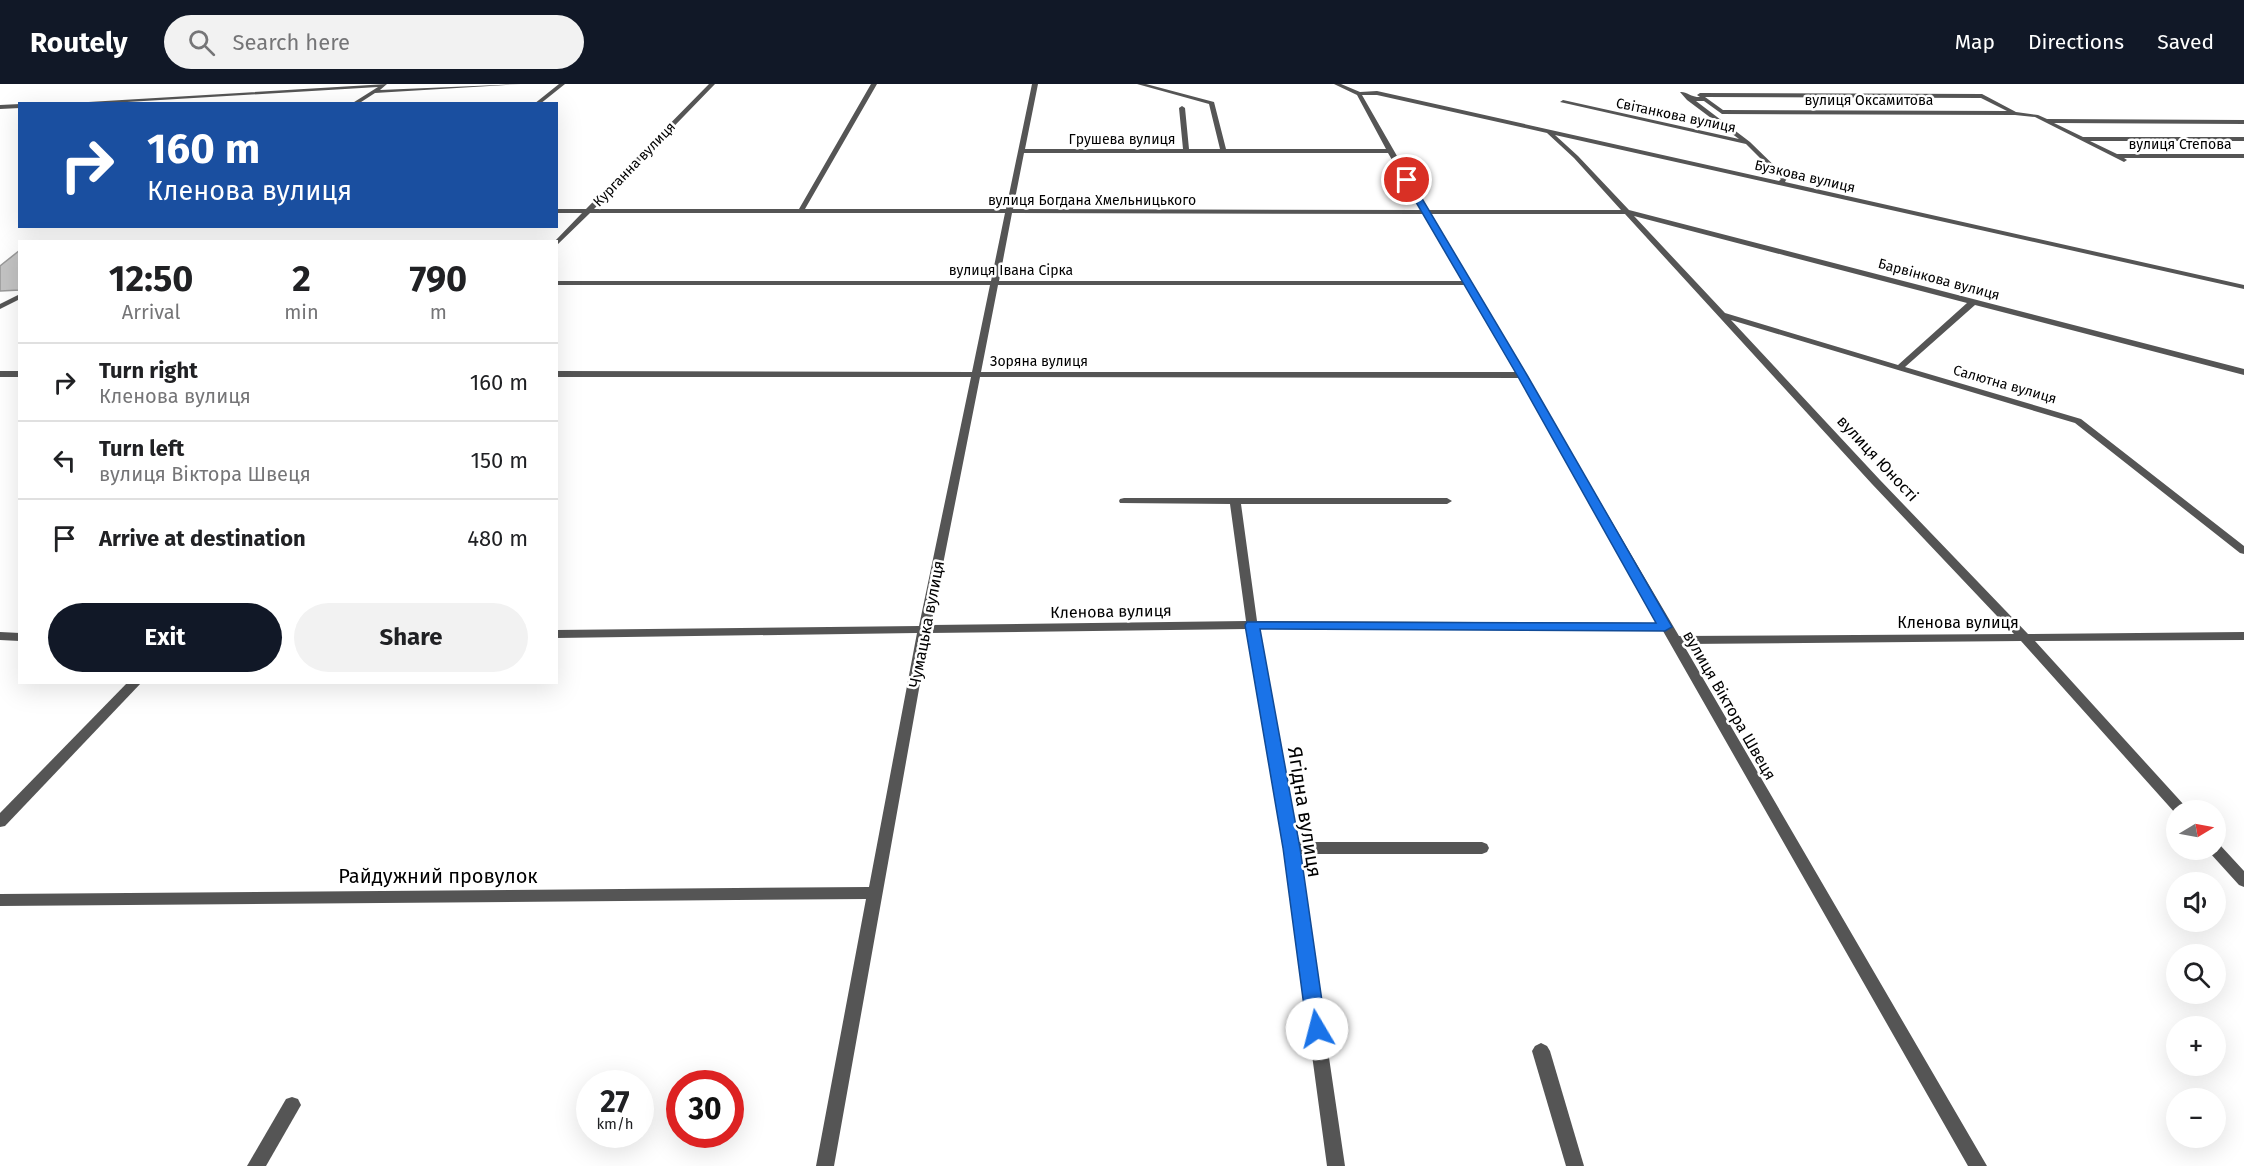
<!DOCTYPE html>
<html lang="en">
<head>
<meta charset="utf-8">
<style>
  body { margin:0; font-family:"Fira Sans",sans-serif; background:#f2f2f2; color:#202124; height:100vh; display:flex; flex-direction:column; font-size:22px; white-space:nowrap }
  * { box-sizing:border-box; margin:0 }
  p { font-size:20px; color:#757577 }
  .icon { flex:none; width:33px; height:33px; fill:none; stroke:currentColor; stroke-width:2; stroke-linecap:round; stroke-linejoin:round }
  .map { position:relative; flex:1; overflow:hidden }
  .panel { position:absolute; left:18px; top:156px; width:540px; height:444px; display:flex; flex-direction:column; background:#fff; border-radius:0px; box-shadow:0 6px 24px #0002 }
  .panel>* { flex:none }
  .guide { position:absolute; left:18px; top:18px; width:540px; height:126px; border-radius:0px; box-shadow:0 6px 24px #0002; background:#1a4fa0; color:#fff; overflow:hidden }
  .needle { width:39px; rotate:80deg }
  .buttons { position:absolute; left:2166px; top:716px; display:grid; gap:12px }
  .buttons a { display:grid; place-items:center; width:60px; height:60px; border-radius:50%; background:#fff; box-shadow:0 6px 24px #0002; font-size:30px }
  .speed { position:absolute; left:576px; top:986px; display:flex; gap:12px; font-size:30px; font-weight:700; text-align:center }
  .speed>* { display:grid; place-content:center; width:78px; height:78px; border-radius:50%; background:#fff; box-shadow:0 6px 24px #0002; line-height:1 }
  .speed small { font-size:15px; font-weight:400 }
  .speed .limit { border:9px solid #d22; background:#fff; color:#111 }
  .pin { position:absolute; display:grid; place-items:center; width:51px; height:51px; color:#fff; margin:-26px; border:3px solid #fff; border-radius:50%; box-shadow:0 2px 6px #0007 }
  .me { position:absolute; width:66px; margin:-33px; rotate:352deg; stroke-linejoin:round; filter:drop-shadow(0 0 4px #0008) }
  .turn { display:flex; align-items:center; gap:21px; height:126px; padding:0 30px; font-size:27px }
  .turn .icon { width:78px; height:78px; stroke-width:2.5 }
  .turn b { display:block; font-size:42px; line-height:51px }
  .eta { display:flex; justify-content:space-evenly; align-items:center; height:102px; text-align:center }
  .eta b { font-size:36px; font-weight:700; line-height:42px }
  .button { display:flex; gap:12px; margin-top:auto; padding:12px 30px }
  .button a { flex:1; height:69px; border-radius:36px; background:#111827; color:#fff; font-size:24px; font-weight:700; line-height:69px; text-align:center }
  .button a+a { background:#f2f2f2; color:#202124 }
  ul { padding:0; list-style:none }
  li { display:flex; align-items:center; gap:18px; height:78px; padding:0 30px; border-top:2px solid #e0e0e0 }
  li div { flex:1 }
  li b { display:block; font-size:22px }
  li em { font-style:normal }
  header { display:flex; align-items:center; gap:36px; box-sizing:border-box; height:84px; padding:0 30px; background:#111827; color:#fff }
  header strong { font-size:28px }
  nav { display:flex; gap:33px; margin-inline-start:auto; font-size:21px }
  .search { width:420px; height:54px; background:#f2f2f2; display:flex; align-items:center; gap:15px; box-sizing:border-box; padding:0 21px; border-radius:33px; color:#757577; font-size:22px }
  .map>svg:first-child { display:block }
  .building { fill:#c4c4c4; stroke:#999; stroke-width:1.5 }
  .lines { fill:none; stroke-linecap:round; stroke-linejoin:round }
  .street { fill:#555; fill-rule:evenodd }
  .route { fill:#1a73e8; stroke:#114b97; stroke-width:1.5 }
  .labels { text-anchor:middle; stroke-width:5; stroke-linejoin:round; paint-order:stroke }
  .far-street-label { font-size:14px; fill:#000; stroke:#fff }
  .street-label { font-size:16px; fill:#000; stroke:#fff }
  .near-street-label { font-size:20px; fill:#000; stroke:#fff }
</style>
</head>
<body>
<header>
<strong>Routely</strong>
<div class="search"><svg class="icon" aria-label="search" viewBox="0 0 24 24"><circle cx="10" cy="10" r="6"/><path d="M15 15l6 6"/></svg>Search here</div>
<nav><a>Map</a><a>Directions</a><a>Saved</a></nav>
</header>
<div class="map">
<svg width="2244" height="1082" viewBox="0 0 2244 1082">
  <rect width="100%" height="100%" fill="#fff"/>
  <polygon class="building" points="20,166 20,206 0,207 0,182"/>
  <g class="lines">
    <g class="street">
      <polygon points="387,0 380,6 521,0 375,9 358,20 351,20 378,3 94,20 55,20"/>
      <polygon points="559,0 565,0 540,20 534,20"/>
      <path d="M709,0H715L594,125H799L871,0H877L805,125H1006L1032,0H1038L1025,65H1183L1179,24L1182,22L1185,24L1189,65H1220L1209,20L1137,0H1146L1214,18L1226,65H1386L1357,11L1334,0H1341L1360,8L1377,7L1779,97L1781,95L1746,60L1560,18L1563,16L1739,55L1687,16L1680,8C1686,7 1690,13 1700,13L1697,11L1700,9L1982,10L2016,28L2038,31L2047,35L2244,36V40L2054,39L2083,53H2244V57H2090L2117,70H2244V74H2124L2127,76L2124,78L2035,33L2015,31L1722,30L1704,17H1696L1750,58L1787,94L1785,98L2244,201V205L1555,51L1578,72L1629,126L2244,285V291L1975,221L1905,283L2081,335L2244,462V470L2240,469L2075,339L1731,236L1880,396L2028,550L2244,548V556L2035,557L2185,722L2187,726H2176V730L2021,557L1683,560L1987,1082H1968L1663,547L1259,545L1297,758H1482L1487,760L1489,764L1487,768L1482,770H1299L1345,1082H1327L1284,764L1247,545L929,549L834,1082H816L866,815L0,822V810L869,803L917,549L556,554V546L919,542L971,293H556V287L972,288L990,201H556V197H991L1005,129H590L556,162V158H554L582,129H556V125H586ZM1362,11H1377L1547,49L1574,74L1621,126H1428ZM1705,13L1981,14L2007,27L1723,26ZM1024,69H1388L1421,126L1013,125ZM1012,129L1424,130L1463,197H999ZM1431,130H1625L1872,400L2014,550L1679,552ZM1634,132L1967,219L1898,281L1725,229ZM998,201H1465L1516,288H981ZM980,293L1519,294L1659,539L1257,537L1241,420H1447L1452,417L1447,414H1124L1120,415L1119,417L1120,419L1230,420L1246,537L931,541Z"/>
      <polygon points="20,20 20,24 0,25 0,21"/>
      <polygon points="20,210 20,215 0,225 0,220"/>
      <rect x="0" y="287" width="20" height="6"/>
      <polygon points="0,548 20,549 20,557 0,556"/>
      <polygon points="128,598 142,598 5,742 0,743 0,729"/>
      <polygon points="2216,760 2220,761 2244,787 2244,803 2239,801 2210,769 2208,765 2216,765"/>
      <polygon points="1541,959 1547,962 1550,967 1584,1082 1566,1082 1532,967 1535,962"/>
      <polygon points="292,1013 298,1015 301,1021 266,1082 247,1082 286,1015"/>
    </g>
  </g>
  <polygon class="route" points="1407,93 1411,96 1527,291 1672,543 1665,547 1260,545 1300,764 1326,945 1323,951 1317,953 1310,951 1307,945 1283,764 1245,541 1247,538 1656,539 1517,291 1403,96"/>
  <g class="labels">
    <g class="far-street-label">
      <text x="1869" y="21">вулиця Оксамитова</text>
      <text transform="translate(1676 31) rotate(12)" y="5">Світанкова вулиця</text>
      <text x="1122" y="60">Грушева вулиця</text>
      <text x="2180" y="65">вулиця Степова</text>
      <text transform="translate(634 80) rotate(-46)" y="5">Курганна вулиця</text>
      <text transform="translate(1805 92) rotate(13)" y="5">Бузкова вулиця</text>
      <text x="1092" y="121">вулиця Богдана Хмельницького</text>
      <text x="1011" y="191">вулиця Івана Сірка</text>
      <text transform="translate(1939 195) rotate(15)" y="5">Барвінкова вулиця</text>
      <text x="1039" y="282">Зоряна вулиця</text>
      <text transform="translate(2005 300) rotate(16)" y="5">Салютна вулиця</text>
    </g>
    <g class="street-label">
      <text transform="translate(1878 374) rotate(47)" y="6">вулиця Юності</text>
      <text transform="translate(1111 527) rotate(-1)" y="6">Кленова вулиця</text>
      <text x="1958" y="544">Кленова вулиця</text>
      <text transform="translate(926 540) rotate(-79)" y="6">Чумацька вулиця</text>
      <text transform="translate(1730 621) rotate(60)" y="6">вулиця Віктора Швеця</text>
    </g>
    <g class="near-street-label">
      <text transform="translate(1305 728) rotate(81)" y="7">Ягідна вулиця</text>
      <text x="438" y="799">Райдужний провулок</text>
    </g>
  </g>
</svg>
<div class="buttons">
<a><svg class="needle" viewBox="-14 -14 28 28"><path d="M0-13l5 13h-10z" fill="#e53935"/><path d="M0 13l5-13h-10z" fill="#757577"/></svg></a>
<a><svg class="icon" aria-label="sound" viewBox="0 0 24 24"><path d="M4 9h4l5-4v14l-5-4H4zM17 9q2 3 0 6"/></svg></a>
<a><svg class="icon" aria-label="search" viewBox="0 0 24 24"><circle cx="10" cy="10" r="6"/><path d="M15 15l6 6"/></svg></a>
<a>+</a>
<a>−</a>
</div>
<div class="speed"><div>27<small>km/h</small></div><div class="limit">30</div></div>
<div class="pin" style="left:1407px;top:96px;background:#d93025"><svg class="icon" aria-label="arrive" viewBox="0 0 24 24"><path d="M6 21V4h12l-3 4 3 4H6"/></svg></div>
<svg class="me" style="left:1317px;top:945px" viewBox="-20 -20 40 40"><circle r="19" fill="#fff"/><path d="M0-13L10 11 0 6-10 11z" fill="#1a73e8"/></svg>
<div class="guide">
<div class="turn"><svg class="icon" aria-label="right" viewBox="0 0 24 24"><path d="M7 20v-9h11M14 6l5 5-5 5"/></svg><div><b>160 m</b>Кленова вулиця</div></div>
</div>
<section class="panel">
<div class="eta">
<div><b>12:50</b><p>Arrival</p></div>
<div><b>2</b><p>min</p></div>
<div><b>790</b><p>m</p></div>
</div>
<ul>
<li><svg class="icon" aria-label="right" viewBox="0 0 24 24"><path d="M7 20v-9h11M14 6l5 5-5 5"/></svg><div><b>Turn right</b><p>Кленова вулиця</p></div><em>160 m</em></li>
<li><svg class="icon" aria-label="left" viewBox="0 0 24 24"><path d="M17 20v-9H6M10 6l-5 5 5 5"/></svg><div><b>Turn left</b><p>вулиця Віктора Швеця</p></div><em>150 m</em></li>
<li><svg class="icon" aria-label="arrive" viewBox="0 0 24 24"><path d="M6 21V4h12l-3 4 3 4H6"/></svg><div><b>Arrive at destination</b></div><em>480 m</em></li>
</ul>
<div class="button"><a>Exit</a><a>Share</a></div>
</section>
</div>
</body>
</html>
